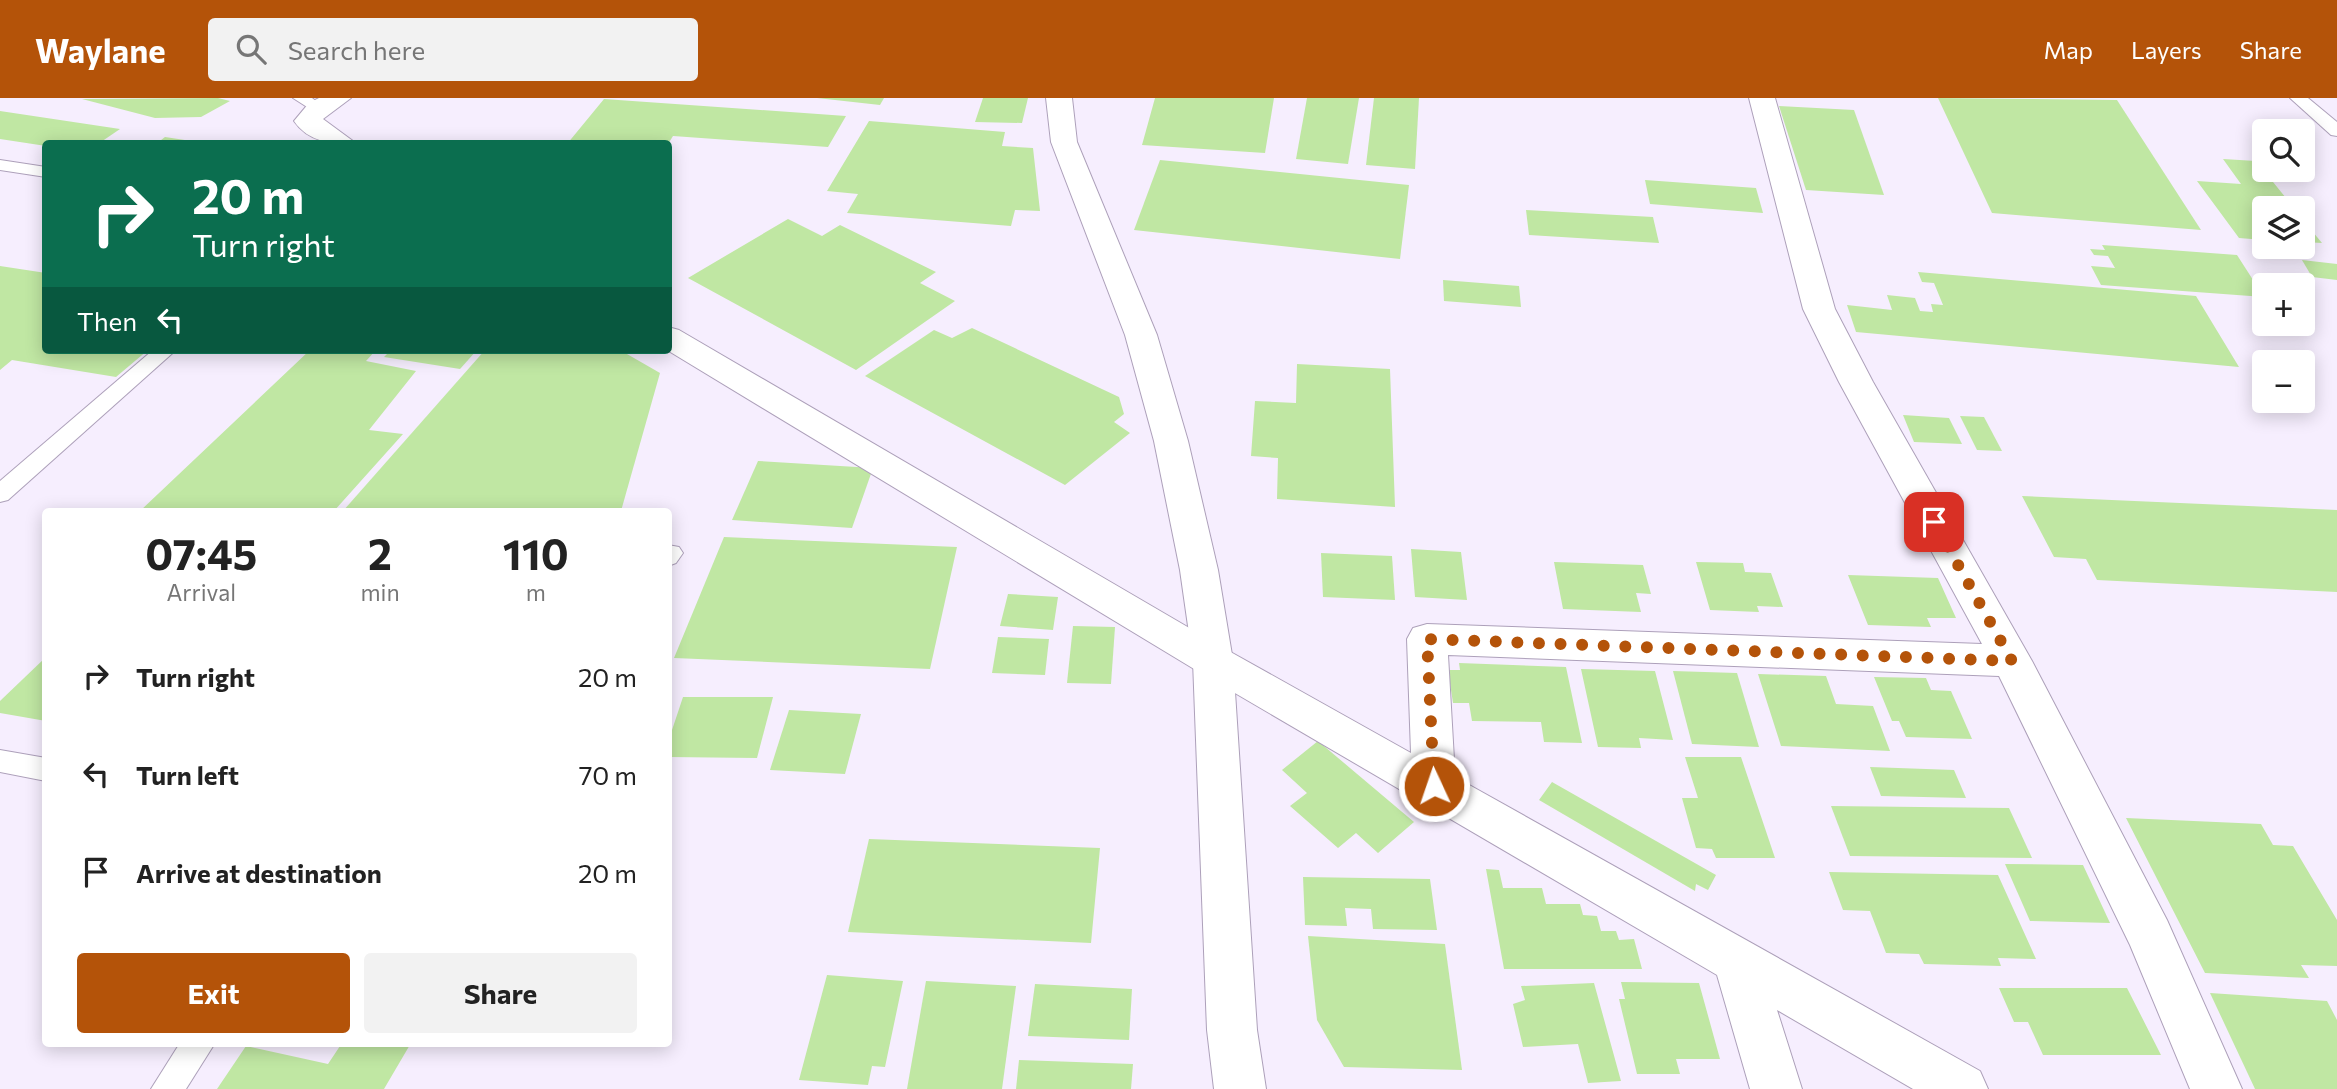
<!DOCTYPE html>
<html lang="en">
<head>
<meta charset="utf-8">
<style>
  body { margin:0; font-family:Commissioner,sans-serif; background:#f2f2f2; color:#222; height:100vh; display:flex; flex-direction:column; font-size:26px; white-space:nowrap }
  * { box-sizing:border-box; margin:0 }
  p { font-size:23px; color:#767676 }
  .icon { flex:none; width:38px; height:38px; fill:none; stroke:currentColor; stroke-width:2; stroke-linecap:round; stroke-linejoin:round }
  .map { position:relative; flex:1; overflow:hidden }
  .drawer { position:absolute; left:42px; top:410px; width:630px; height:539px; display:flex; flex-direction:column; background:#fff; border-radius:7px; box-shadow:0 4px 18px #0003 }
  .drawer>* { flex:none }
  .banner { position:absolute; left:42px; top:42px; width:630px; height:214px; border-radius:7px; box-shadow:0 4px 18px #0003; background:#0b6e4f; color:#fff; overflow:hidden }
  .tools { position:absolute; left:2252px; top:21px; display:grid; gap:14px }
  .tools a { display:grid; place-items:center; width:63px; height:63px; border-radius:7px; background:#fff; box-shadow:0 4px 18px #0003; font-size:35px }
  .pin { position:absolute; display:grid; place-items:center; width:60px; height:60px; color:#fff; margin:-30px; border-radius:14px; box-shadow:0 4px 10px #0006 }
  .me { position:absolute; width:77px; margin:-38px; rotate:357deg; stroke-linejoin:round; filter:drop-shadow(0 0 5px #0008) }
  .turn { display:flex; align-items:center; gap:24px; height:147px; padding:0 35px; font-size:32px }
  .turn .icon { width:91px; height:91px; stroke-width:2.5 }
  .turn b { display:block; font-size:49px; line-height:60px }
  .then { display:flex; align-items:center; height:66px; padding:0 35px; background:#0003; gap:14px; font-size:26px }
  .eta { display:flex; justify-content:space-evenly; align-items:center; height:119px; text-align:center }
  .eta b { font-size:42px; font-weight:700; line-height:49px }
  .action { display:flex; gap:14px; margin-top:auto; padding:14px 35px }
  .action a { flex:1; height:80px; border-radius:7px; background:#b45309; color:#fff; font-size:28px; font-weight:700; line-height:80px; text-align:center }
  .action a+a { background:#f2f2f2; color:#222 }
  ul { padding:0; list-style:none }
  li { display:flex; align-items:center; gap:21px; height:98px; padding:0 35px }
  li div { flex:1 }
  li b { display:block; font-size:26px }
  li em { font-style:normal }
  header { display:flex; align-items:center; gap:42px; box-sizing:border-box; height:98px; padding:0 35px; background:#b45309; color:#fff }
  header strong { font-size:33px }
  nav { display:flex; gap:38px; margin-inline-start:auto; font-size:24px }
  .search { width:490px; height:63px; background:#f2f2f2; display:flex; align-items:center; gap:18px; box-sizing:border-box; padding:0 24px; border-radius:7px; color:#767676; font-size:26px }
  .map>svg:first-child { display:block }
  .building { fill:#c0e7a3 }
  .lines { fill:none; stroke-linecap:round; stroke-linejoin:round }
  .lane-casing { stroke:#ada0ba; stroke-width:2 }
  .street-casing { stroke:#ada0ba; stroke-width:2 }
  .secondary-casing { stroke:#ada0ba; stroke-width:2 }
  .lane { fill:#fff; fill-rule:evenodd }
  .street { fill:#fff; fill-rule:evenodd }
  .secondary { fill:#fff; fill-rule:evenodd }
  .route { stroke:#b45309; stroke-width:12; stroke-dasharray:0 21.6 }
</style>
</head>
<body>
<header>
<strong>Waylane</strong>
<div class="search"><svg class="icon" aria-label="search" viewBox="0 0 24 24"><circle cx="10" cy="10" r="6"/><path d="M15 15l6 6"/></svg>Search here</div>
<nav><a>Map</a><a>Layers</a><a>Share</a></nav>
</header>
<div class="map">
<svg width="2337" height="991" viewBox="0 0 2337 991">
  <rect width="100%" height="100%" fill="#f6eefe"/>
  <g class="building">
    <polygon points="218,0 230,3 201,19 155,20 82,1"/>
    <polygon points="817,0 884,0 880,7"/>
    <polygon points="983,0 1028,0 1022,25 975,24"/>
    <polygon points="1155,0 1274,0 1265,55 1142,47"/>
    <polygon points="1307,0 1359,0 1348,66 1296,61"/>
    <polygon points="1374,0 1419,0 1415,71 1366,67"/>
    <polygon points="1938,0 2117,2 2201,132 1992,115"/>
    <polygon points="604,1 846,18 828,49 673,38 668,46 567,46"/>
    <polygon points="1779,8 1854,12 1884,97 1806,92"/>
    <polygon points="0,13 120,31 98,46 46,48 0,41"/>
    <polygon points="869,23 1005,34 1002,48 1033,50 1040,113 1015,112 1011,128 847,115 858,96 827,93"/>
    <polygon points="165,39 198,44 198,46 156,46"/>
    <polygon points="2223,61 2256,63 2294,110 2264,110 2264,142 2239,140 2197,83 2241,86"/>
    <polygon points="1160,62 1409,87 1400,161 1134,132"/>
    <polygon points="1645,82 1756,90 1763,115 1650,106"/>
    <polygon points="1526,112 1653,119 1659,145 1529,137"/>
    <polygon points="788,121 822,138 840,127 936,174 920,185 955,203 856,272 688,180"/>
    <polygon points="2303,122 2322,145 2303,144"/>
    <polygon points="2102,147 2237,157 2264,199 2101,187 2091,168 2115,170 2108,158 2094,157 2090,151 2105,152"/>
    <polygon points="2302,162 2337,166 2337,182 2312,179"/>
    <polygon points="0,168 46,175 46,252 148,252 116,279 12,262 0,272"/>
    <polygon points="1918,174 2196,198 2239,269 1856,234 1847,207 1892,212 1887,197 1915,200 1920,213 1933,214 1931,206 1943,207 1934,185 1922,184"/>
    <polygon points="1443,182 1519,188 1521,209 1444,203"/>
    <polygon points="972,230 1119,299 1124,316 1114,324 1130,335 1065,387 865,278 934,232 952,240"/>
    <polygon points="310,252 376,252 366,263 416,273 369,332 403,336 334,413 140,413"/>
    <polygon points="391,252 477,252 460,271 384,259"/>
    <polygon points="485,252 620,252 660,275 621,413 343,413"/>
    <polygon points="1297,266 1390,271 1395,409 1277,401 1278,360 1251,358 1255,303 1296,305"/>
    <polygon points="1903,317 1949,320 1962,346 1914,344"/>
    <polygon points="1960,318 1984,319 2002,353 1977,352"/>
    <polygon points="758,363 873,370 852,430 732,422"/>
    <polygon points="2022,398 2337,412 2337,494 2097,482 2086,461 2054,459"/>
    <polygon points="724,439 957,449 930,571 674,560"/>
    <polygon points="1411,451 1461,454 1467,502 1415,499"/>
    <polygon points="1321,455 1392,458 1395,502 1323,499"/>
    <polygon points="1554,464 1643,467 1651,496 1636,495 1641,514 1563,511"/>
    <polygon points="1696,464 1743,465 1745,474 1771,475 1783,509 1757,508 1759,514 1710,512"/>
    <polygon points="1848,477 1938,480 1956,520 1927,520 1931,529 1868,527"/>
    <polygon points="1008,496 1058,499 1053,532 1000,528"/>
    <polygon points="1073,528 1115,529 1111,586 1067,585"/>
    <polygon points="998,539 1049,541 1045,577 992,575"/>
    <polygon points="46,559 46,623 0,615 0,603"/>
    <polygon points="1459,565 1566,569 1582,645 1544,644 1541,624 1472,623 1469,605 1453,605 1448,572 1460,572"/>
    <polygon points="1581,571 1655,573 1673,642 1639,640 1641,650 1598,649"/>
    <polygon points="1673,573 1737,575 1759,649 1692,646"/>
    <polygon points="1758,576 1826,578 1836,606 1873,608 1890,653 1781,648"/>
    <polygon points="1874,579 1926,580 1931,592 1951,593 1972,641 1906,639 1899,623 1892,623"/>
    <polygon points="683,599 773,599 757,660 668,659 668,644"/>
    <polygon points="789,612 861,616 845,676 770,672"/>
    <polygon points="1318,643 1414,724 1378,755 1356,735 1338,750 1290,708 1307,695 1282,672"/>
    <polygon points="1685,659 1741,659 1775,760 1716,760 1712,751 1696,750 1682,700 1698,700"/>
    <polygon points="1870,669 1954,672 1966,700 1881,698"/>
    <polygon points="1552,684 1716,777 1708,792 1696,786 1695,793 1539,702"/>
    <polygon points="1831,708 2009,710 2032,760 1850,758"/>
    <polygon points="2126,720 2261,726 2273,747 2293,748 2337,822 2337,868 2301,867 2309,880 2205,875"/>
    <polygon points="869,741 1100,750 1091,845 848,834"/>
    <polygon points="2005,766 2083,767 2110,825 2030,823"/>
    <polygon points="1486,771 1499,772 1503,790 1542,790 1546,806 1580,806 1583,817 1597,818 1601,833 1616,833 1619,842 1634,841 1642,871 1504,871"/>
    <polygon points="1829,774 1998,777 2036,861 1998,860 2001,868 1924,866 1919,856 1886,855 1870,813 1843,812"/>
    <polygon points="1303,779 1430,781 1437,832 1373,831 1371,811 1345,810 1347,828 1305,827"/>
    <polygon points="1308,838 1445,846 1462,972 1344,969 1317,922"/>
    <polygon points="827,877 903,883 885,969 872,968 868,987 799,982"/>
    <polygon points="926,883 1016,888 1002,991 907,991"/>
    <polygon points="1621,884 1699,885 1720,961 1676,961 1680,976 1637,976 1619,901 1625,901"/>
    <polygon points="1594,885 1621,983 1588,985 1578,946 1523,949 1513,906 1525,902 1521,888"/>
    <polygon points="1035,886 1132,891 1129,942 1028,938"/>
    <polygon points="1999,890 2127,890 2161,957 2043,957 2028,924 2014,924"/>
    <polygon points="2210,895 2327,903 2337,922 2337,991 2255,991"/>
    <polygon points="342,945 411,945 384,991 217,991 246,948 328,966"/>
    <polygon points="1019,962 1133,966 1131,991 1016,991"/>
  </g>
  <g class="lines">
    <g class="lane-casing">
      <g id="lane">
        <polygon points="293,0 312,0 326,11 318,16"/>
        <polygon points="2290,0 2308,0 2337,24 2337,38 2331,37"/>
        <polygon points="0,62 46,69 46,79 0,72"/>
        <polygon points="153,252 176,252 8,402 0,404 0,383"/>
        <polygon points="668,447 679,449 683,455 676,465 668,468"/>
        <polygon points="0,652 46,660 46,683 0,674"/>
        <polygon points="180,945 215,945 186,991 151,991"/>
      </g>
    </g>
    <g class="street-casing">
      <g id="street">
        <path d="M319,0H351L323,21L357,46C333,46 309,45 294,23L309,5Z"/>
        <polygon points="1749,0 1775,0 1835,211 1873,284 2032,563 2167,822 2242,991 2190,991 2130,847 1999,578 1448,557 1455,679 1980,973 1988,991 1913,991 1777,912 1802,991 1750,991 1717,877 1199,574 667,252 668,229 679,232 1227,552 1411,655 1407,541 1413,530 1427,526 1982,546 1839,284 1803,211"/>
      </g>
    </g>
    <g class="secondary-casing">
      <polygon id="secondary" points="1046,0 1072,0 1077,44 1157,237 1188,343 1218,472 1233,563 1257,932 1266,991 1214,991 1207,932 1193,563 1180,472 1154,343 1125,237 1051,44"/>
    </g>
    <use href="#lane" class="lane"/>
    <use href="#street" class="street"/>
    <use href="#secondary" class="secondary"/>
  </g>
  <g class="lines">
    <polyline class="route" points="1434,688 1427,541 2012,563 1934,424"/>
  </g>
</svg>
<div class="tools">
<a><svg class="icon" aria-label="search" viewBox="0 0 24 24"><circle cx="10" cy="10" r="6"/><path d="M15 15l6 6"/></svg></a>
<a><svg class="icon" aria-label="layers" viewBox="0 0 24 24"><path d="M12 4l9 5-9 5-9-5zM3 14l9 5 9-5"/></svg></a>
<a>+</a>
<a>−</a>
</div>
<div class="pin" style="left:1934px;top:424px;background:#d93025"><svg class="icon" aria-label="arrive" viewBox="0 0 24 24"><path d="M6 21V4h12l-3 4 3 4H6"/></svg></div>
<svg class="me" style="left:1434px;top:688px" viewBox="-20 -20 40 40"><circle r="17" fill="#b45309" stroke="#fff" stroke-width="3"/><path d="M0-11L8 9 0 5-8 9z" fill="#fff"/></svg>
<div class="banner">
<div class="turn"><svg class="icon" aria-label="right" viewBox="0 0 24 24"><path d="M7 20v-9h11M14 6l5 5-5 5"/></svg><div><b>20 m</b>Turn right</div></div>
<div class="then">Then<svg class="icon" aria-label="left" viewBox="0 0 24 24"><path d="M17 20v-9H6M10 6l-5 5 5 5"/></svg></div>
</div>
<section class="drawer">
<div class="eta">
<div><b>07:45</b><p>Arrival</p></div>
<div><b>2</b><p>min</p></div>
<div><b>110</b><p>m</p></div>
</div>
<ul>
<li><svg class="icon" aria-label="right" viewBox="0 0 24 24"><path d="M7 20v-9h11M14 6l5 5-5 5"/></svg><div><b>Turn right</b></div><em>20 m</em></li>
<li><svg class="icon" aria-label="left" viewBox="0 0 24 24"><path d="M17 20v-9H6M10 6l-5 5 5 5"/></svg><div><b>Turn left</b></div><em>70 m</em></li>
<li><svg class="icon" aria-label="arrive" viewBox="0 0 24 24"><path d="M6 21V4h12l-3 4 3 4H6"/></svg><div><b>Arrive at destination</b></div><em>20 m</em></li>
</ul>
<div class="action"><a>Exit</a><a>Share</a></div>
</section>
</div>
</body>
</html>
